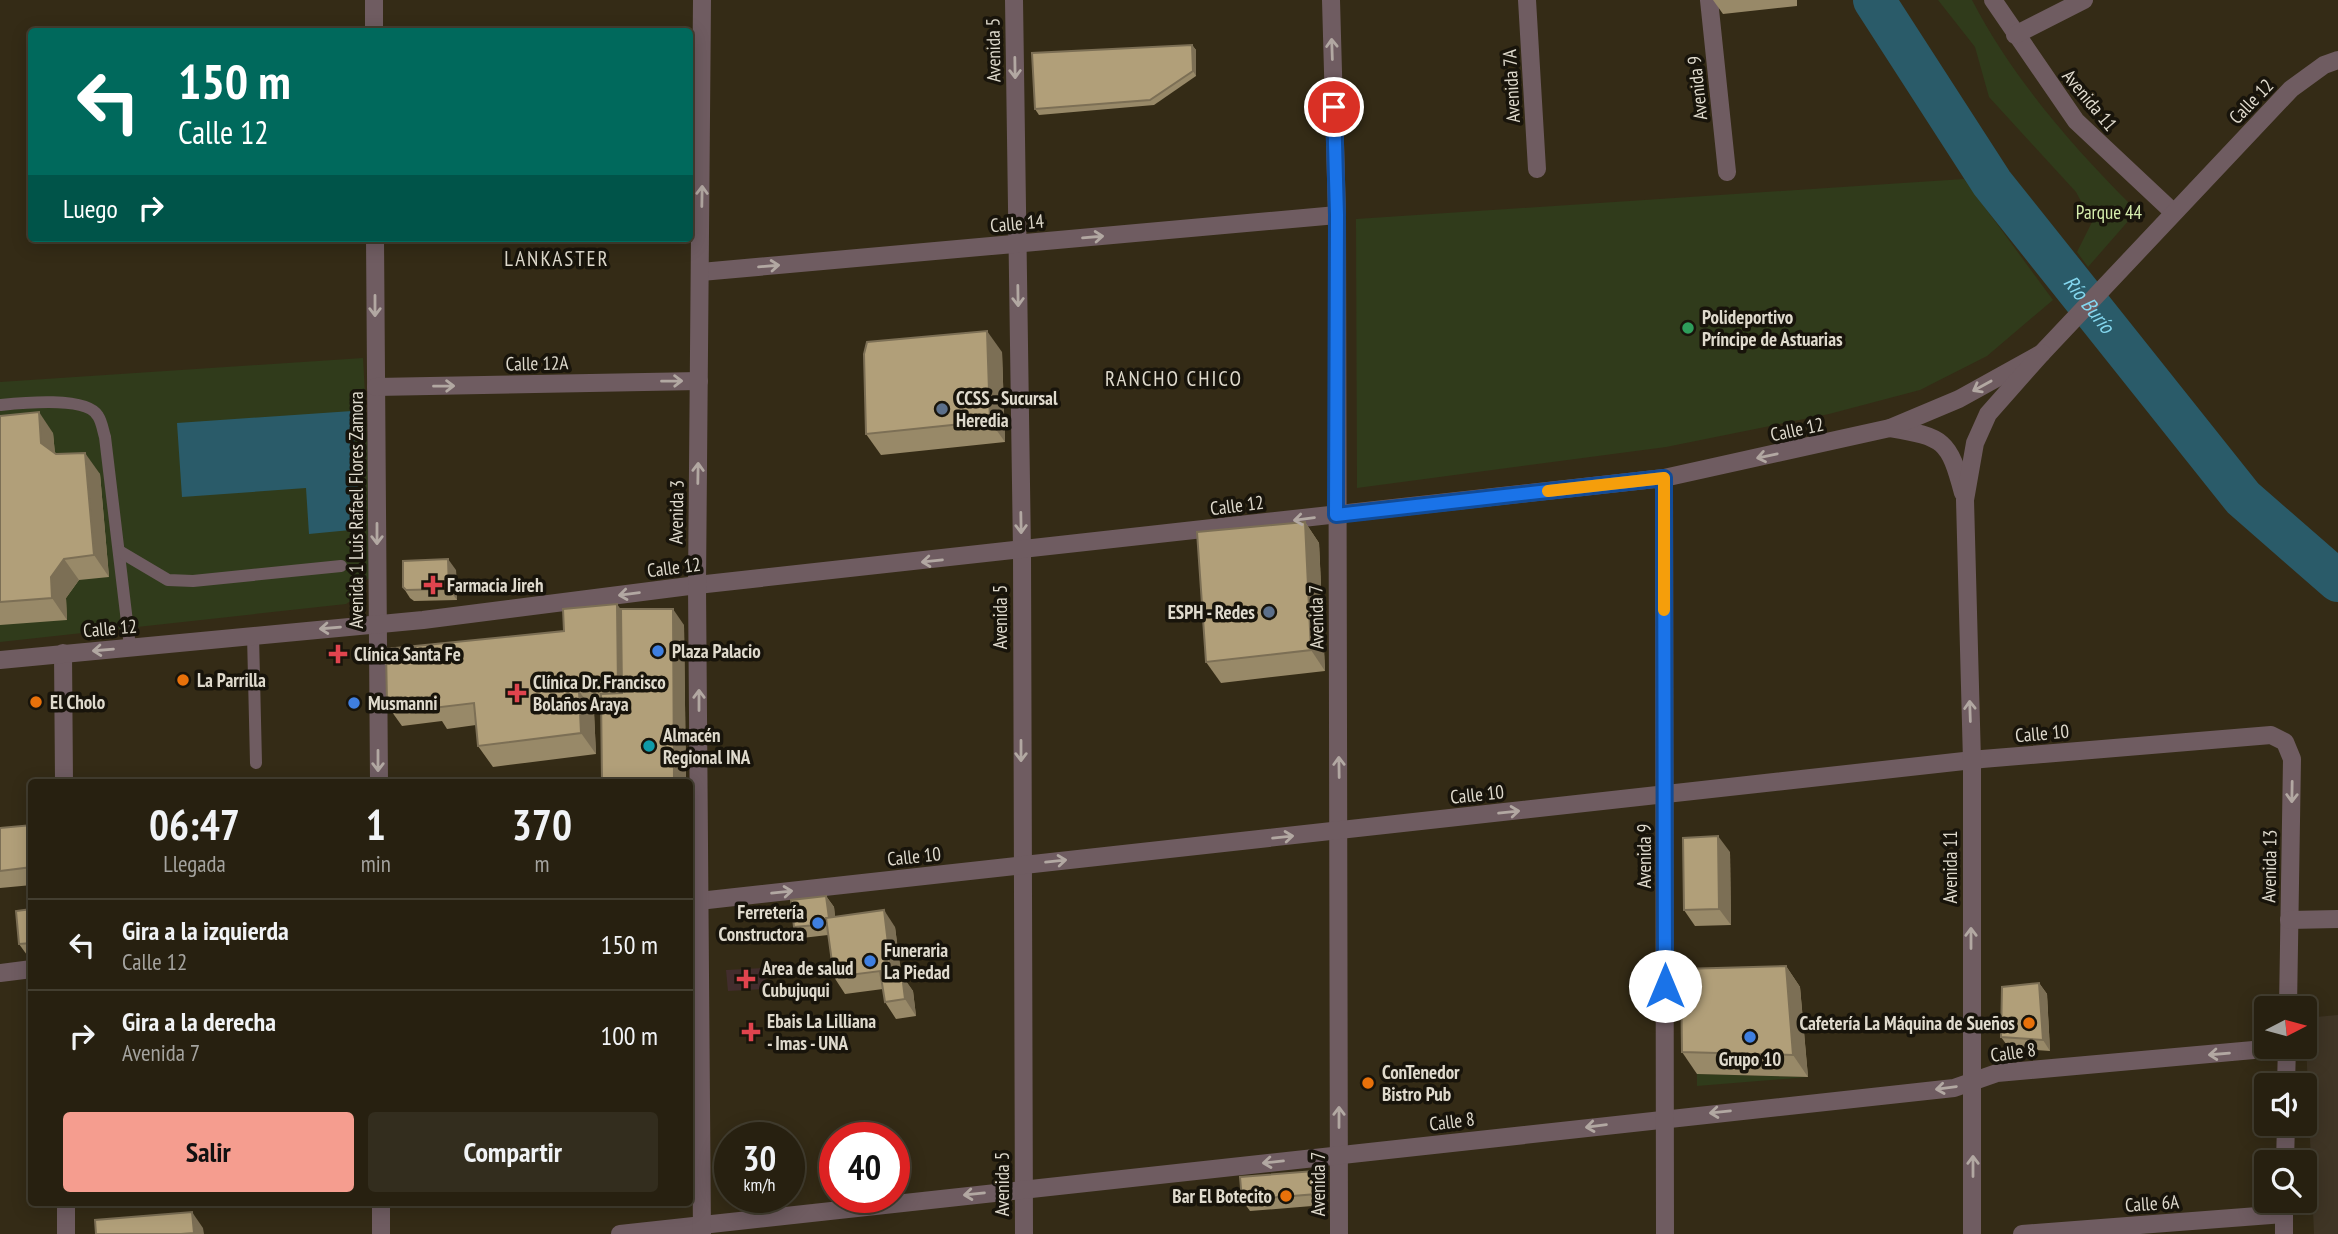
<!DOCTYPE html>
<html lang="es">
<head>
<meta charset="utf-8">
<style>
  body { margin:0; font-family:"PT Sans Narrow",sans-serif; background:#332d1e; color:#f1f3f6; height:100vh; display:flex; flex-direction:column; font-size:26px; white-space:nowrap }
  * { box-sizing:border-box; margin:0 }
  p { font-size:23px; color:#a4a39f }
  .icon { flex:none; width:38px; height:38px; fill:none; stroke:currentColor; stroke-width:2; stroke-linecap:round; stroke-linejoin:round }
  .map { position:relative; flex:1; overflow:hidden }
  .details { position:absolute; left:28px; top:779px; width:665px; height:427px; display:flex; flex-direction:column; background:#272010; border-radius:7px; box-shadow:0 4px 18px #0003,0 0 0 2px #433e30 }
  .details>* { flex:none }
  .hud { position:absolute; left:28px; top:28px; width:665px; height:214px; border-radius:7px; box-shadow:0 4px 18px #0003,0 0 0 2px #433e30; background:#00695c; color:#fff; overflow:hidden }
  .needle { width:46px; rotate:84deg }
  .controls { position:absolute; left:2254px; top:996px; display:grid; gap:14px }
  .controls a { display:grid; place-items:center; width:63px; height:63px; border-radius:7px; background:#272010; box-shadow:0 4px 18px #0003,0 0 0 2px #433e30; font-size:35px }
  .speed { position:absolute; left:714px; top:1122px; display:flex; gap:14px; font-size:35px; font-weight:700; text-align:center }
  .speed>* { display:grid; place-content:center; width:91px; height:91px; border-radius:50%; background:#272010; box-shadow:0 4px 18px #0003,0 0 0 2px #433e30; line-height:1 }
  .speed small { font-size:18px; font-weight:400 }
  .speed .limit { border:10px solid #d22; background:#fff; color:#111 }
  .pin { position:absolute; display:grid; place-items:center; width:60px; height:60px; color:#fff; margin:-30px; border:4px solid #fff; border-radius:50%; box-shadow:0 2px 7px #0007 }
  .me { position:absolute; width:77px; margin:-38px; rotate:0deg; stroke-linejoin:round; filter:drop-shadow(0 0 5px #0008) }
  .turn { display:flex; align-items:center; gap:24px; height:147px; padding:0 35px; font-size:32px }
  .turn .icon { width:91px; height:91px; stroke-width:2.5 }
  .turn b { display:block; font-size:49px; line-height:60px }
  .then { display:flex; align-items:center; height:66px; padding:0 35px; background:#0003; gap:14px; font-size:26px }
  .eta { display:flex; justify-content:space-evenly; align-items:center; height:119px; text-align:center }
  .eta b { font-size:42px; font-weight:600; line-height:49px }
  .cta { display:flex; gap:14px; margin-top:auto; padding:14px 35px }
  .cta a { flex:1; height:80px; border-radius:7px; background:#f59d8f; color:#111; font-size:28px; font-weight:600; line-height:80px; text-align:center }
  .cta a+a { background:#332d1e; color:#f1f3f6 }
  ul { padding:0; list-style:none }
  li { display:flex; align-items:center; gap:21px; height:91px; padding:0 35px; border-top:2px solid #433e30 }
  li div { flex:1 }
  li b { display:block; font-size:26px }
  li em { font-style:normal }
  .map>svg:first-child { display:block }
  .education { fill:#3f3525 }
  .medical { fill:#422d2d }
  .green { fill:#303b1b }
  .water { fill:#2a5b69 }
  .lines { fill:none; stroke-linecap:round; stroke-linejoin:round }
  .river { stroke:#2a5b69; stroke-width:42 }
  .service { stroke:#6f5c61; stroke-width:12 }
  .minor { stroke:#6f5c61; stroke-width:18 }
  .tertiary { stroke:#6f5c61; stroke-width:18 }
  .wall { fill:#988968 }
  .shaded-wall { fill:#7c6f55 }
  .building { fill:#b19f79; stroke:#7c6f55; stroke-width:2 }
  .oneway { stroke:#b2a8a2 }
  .route-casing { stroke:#114b97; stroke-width:18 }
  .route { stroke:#1a73e8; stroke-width:12 }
  .slow { stroke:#f59e0b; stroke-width:12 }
  .leisure-dot { fill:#2e9e5b; stroke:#18140b; stroke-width:2.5 }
  .service-dot { fill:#5c6f8a; stroke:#18140b; stroke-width:2.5 }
  .health-dot { fill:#e0444e; stroke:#18140b; stroke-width:2.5 }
  .shop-dot { fill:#3f7fe0; stroke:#18140b; stroke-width:2.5 }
  .food-dot { fill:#e8710a; stroke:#18140b; stroke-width:2.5 }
  .culture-dot { fill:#0f9aa8; stroke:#18140b; stroke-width:2.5 }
  .labels { text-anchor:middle; stroke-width:7; stroke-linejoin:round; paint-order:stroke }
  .street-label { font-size:19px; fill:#dfdacd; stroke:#18140b }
  .park-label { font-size:19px; fill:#d6eeae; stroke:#18140b }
  .poi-label { font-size:19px; font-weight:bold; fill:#dfdacd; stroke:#18140b; text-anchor:start }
  .neighbourhood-label { font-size:21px; letter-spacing:2px; fill:#dfdacd; stroke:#18140b }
  .water-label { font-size:21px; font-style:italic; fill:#84d7ef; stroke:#18140b }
</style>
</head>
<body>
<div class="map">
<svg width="2338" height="1234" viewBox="0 0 2338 1234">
  <rect width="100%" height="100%" fill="#342b16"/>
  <polygon class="education" points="2338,1015 2338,1234 2314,1234 2305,1018"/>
  <polygon class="medical" points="765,968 766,989 728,991 726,970"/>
  <g class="green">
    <path d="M1938,0H1972C2012,77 2071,145 2132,206L2130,219L2088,267L2077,252L2092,222L2076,192L1989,97L1975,47Z"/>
    <polygon points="1964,179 2053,300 1987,356 1920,390 1829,414 1666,447 1357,488 1356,219"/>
    <polygon points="363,358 375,575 359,584 355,598 346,604 0,642 0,382"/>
    <polygon points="1697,1074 1808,1077 1697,1086"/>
  </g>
  <polygon class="water" points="352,411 361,529 309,534 306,488 182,497 177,423"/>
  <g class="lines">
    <path class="river" id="s1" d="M1874,0L1992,183L2243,498L2338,581"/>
    <g class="service">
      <path d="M0,405C20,403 87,396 98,416C102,422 103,431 105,437L130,647"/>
      <polyline points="119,551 168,580 193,581 341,566"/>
      <polyline points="253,635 256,763"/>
    </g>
    <g class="minor">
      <polyline points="374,0 374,32"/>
      <polyline points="1014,0 1022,552 1024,1234"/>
      <polyline points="1331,0 1337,215 1339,1234"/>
      <polyline points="1527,0 1537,169"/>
      <polyline points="1709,0 1727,172"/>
      <polyline points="1993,0 2076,121 2173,212"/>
      <polyline points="2015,35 2084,0"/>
      <polyline points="375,238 379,782"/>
      <polyline points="701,272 1337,215"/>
      <polyline points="376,387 699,381"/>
      <path d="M1890,428C1944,437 1949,440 1963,493"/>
      <polyline points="1664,478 1890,428 1959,399 2042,353 2291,89 2324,65 2338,60"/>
      <polyline points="63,653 64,782"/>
      <polyline points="0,660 423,620 697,585"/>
      <polyline points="690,902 1982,759 2271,735 2285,742 2292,759 2288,1008"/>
      <polyline points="2289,920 2338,919"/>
      <polyline points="0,973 32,969"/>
      <polyline points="2286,1085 2287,1046"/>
      <polyline points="2285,1162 2286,1124"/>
      <polyline points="66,1202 66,1234"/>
      <polyline points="381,1202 381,1234"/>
      <polyline points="620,1234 1954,1088 1997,1073 2287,1047"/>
      <polyline points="1972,1234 1972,761 1965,500 1975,443 1988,414 2042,353"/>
      <polyline points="2022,1234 2284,1214"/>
      <polyline points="2284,1234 2284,1200"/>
    </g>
    <g class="tertiary">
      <polyline points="697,585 1664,478 1665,1234"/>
      <polyline points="702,1234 697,585 702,0"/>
    </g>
  </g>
  <g class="wall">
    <polygon points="1713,0 1797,0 1797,6 1723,14"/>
    <polygon points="1192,45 1196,50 1196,76 1154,105 1039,115 1035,109"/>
    <polygon points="1002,352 1005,442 881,455 866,434"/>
    <polygon points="0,416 53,433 55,454 100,474 109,577 79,580 66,598 67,620 0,625"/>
    <polygon points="1305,522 1319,543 1325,671 1221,683 1206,662"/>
    <polygon points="456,570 457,600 414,601 410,598 403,587"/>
    <polygon points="621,609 684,625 686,782 602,782 601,711 594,712 596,754 493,767 478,746 476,725 447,729 442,721 402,726 387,705 564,631"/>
    <polygon points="32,825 32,885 0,888 0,828"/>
    <polygon points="1730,852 1731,925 1695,926 1684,910"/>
    <polygon points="826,896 834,907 835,917 895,927 901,975 913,991 916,1016 896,1019 885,1002 883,989 845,994 834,977 828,935 802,938 794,927"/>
    <polygon points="32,909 32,955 27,955 19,944"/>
    <polygon points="1786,966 1800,987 1808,1077 1697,1074 1682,1052"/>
    <polygon points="2039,983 2047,994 2050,1051 2009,1048 2001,1037"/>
    <polygon points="730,1145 730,1197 773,1197 774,1200 734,1205 726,1194"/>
    <polygon points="1314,1171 1322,1181 1324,1205 1250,1211 1242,1200"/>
  </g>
  <g class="shaded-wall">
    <polygon points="1192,45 1196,50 1196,76 1193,71"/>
    <polygon points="987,331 1002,352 1005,442 990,421"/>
    <polygon points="39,412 53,433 56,464 41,443"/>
    <polygon points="85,453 100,474 109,577 94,555"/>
    <polygon points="1305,522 1319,543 1325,671 1311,650"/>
    <polygon points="64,559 79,580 66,598 67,620 52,598 51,577"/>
    <polygon points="448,559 456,570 457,600 449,589"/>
    <polygon points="617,604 632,625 633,709 618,688"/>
    <polygon points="673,609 684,625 686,782 674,782"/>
    <polygon points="579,691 594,712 596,754 581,733"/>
    <polygon points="1718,836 1730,852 1731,925 1719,909"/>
    <polygon points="826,896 834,907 837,934 830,924"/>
    <polygon points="884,910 895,927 904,993 892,977"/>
    <polygon points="1786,966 1800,987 1808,1077 1793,1055"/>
    <polygon points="902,975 913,991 916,1016 905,999"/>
    <polygon points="2039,983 2047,994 2050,1051 2043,1040"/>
    <polygon points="1314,1171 1322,1181 1324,1205 1317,1194"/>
    <polygon points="192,1212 203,1228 204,1234 194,1234 194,1233"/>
  </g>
  <g class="building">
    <polygon points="1192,45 1193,71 1150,100 1035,109 1032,53"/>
    <polygon points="987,331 990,421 866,434 864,354 867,342"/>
    <polygon points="39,412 41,443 56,454 85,453 94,555 64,559 51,577 52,598 0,602 0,416"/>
    <polygon points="1305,522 1311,650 1206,662 1197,532"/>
    <polygon points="448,559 449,589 406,590 403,587 403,561"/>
    <polygon points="617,604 618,688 579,691 581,733 478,746 474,703 433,708 432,699 387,705 386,649 564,631 563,609"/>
    <polygon points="621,609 673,609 674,782 602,782 601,694 622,693"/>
    <polygon points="32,825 32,867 0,871 0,828"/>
    <polygon points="1718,836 1719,909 1684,910 1683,838"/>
    <polygon points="826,896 829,918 826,918 827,924 794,927 791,900"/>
    <polygon points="32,909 32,943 19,944 16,911"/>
    <polygon points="884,910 892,977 902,975 905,999 885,1002 880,971 834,977 826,918"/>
    <polygon points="1786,966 1793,1055 1682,1052 1681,969"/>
    <polygon points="2039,983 2043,1040 2001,1037 2002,987"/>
    <polygon points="721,1145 730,1145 730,1194 726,1194"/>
    <polygon points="1314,1171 1317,1194 1242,1200 1240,1177"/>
    <polygon points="192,1212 194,1233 181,1234 96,1234 95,1220"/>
  </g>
  <defs><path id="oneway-shaft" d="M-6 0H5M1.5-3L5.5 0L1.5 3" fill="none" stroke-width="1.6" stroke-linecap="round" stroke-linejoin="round" transform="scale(1.75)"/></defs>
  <g class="oneway">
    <use href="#oneway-shaft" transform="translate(1332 49) rotate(-92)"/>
    <use href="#oneway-shaft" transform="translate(1015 68) rotate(89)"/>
    <use href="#oneway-shaft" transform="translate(702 196) rotate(-89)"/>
    <use href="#oneway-shaft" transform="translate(1093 237) rotate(-5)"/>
    <use href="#oneway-shaft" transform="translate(769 266) rotate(-5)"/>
    <use href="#oneway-shaft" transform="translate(1018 296) rotate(89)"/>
    <use href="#oneway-shaft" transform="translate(375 306) rotate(90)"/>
    <use href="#oneway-shaft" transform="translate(672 381) rotate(-1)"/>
    <use href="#oneway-shaft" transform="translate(444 386) rotate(-1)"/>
    <use href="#oneway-shaft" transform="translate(1982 386) rotate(151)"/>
    <use href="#oneway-shaft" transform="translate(1767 456) rotate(168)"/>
    <use href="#oneway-shaft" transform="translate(698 473) rotate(-89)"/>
    <use href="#oneway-shaft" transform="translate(1304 519) rotate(173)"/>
    <use href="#oneway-shaft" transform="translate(1021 523) rotate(89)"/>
    <use href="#oneway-shaft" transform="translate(377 534) rotate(90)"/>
    <use href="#oneway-shaft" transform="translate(932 561) rotate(174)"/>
    <use href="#oneway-shaft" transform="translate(629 594) rotate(173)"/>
    <use href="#oneway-shaft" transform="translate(330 628) rotate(175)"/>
    <use href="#oneway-shaft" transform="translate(103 650) rotate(175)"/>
    <use href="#oneway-shaft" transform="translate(699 700) rotate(-90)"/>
    <use href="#oneway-shaft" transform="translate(1970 711) rotate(-92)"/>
    <use href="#oneway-shaft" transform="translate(1021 751) rotate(90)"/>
    <use href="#oneway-shaft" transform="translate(378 761) rotate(90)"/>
    <use href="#oneway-shaft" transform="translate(1339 767) rotate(-91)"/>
    <use href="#oneway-shaft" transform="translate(2292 792) rotate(91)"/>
    <use href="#oneway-shaft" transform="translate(1509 812) rotate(-6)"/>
    <use href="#oneway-shaft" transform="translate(1283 837) rotate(-6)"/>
    <use href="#oneway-shaft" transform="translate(1056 861) rotate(-6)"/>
    <use href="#oneway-shaft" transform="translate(782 892) rotate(-6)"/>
    <use href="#oneway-shaft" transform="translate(1971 938) rotate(-90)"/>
    <use href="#oneway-shaft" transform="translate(2219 1054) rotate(175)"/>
    <use href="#oneway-shaft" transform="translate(1946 1088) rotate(172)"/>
    <use href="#oneway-shaft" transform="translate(1720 1112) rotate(174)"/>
    <use href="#oneway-shaft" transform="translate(1339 1117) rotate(-90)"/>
    <use href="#oneway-shaft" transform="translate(1596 1126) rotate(173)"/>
    <use href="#oneway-shaft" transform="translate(1273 1162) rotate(174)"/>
    <use href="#oneway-shaft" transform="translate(1973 1166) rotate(-90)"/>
    <use href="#oneway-shaft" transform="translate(974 1194) rotate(174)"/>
  </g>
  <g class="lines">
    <g class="route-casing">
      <polyline id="route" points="1334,107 1337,215 1336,515 1664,478 1665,986"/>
    </g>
    <use href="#route" class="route"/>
    <polyline class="slow" points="1548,491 1664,478 1664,610"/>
  </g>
  <circle class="leisure-dot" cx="1688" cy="328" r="7"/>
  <g class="service-dot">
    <circle cx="942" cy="409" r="7"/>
    <circle cx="1269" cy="612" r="7"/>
  </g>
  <g class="health-dot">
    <path d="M429.5 574.5h7v7h7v7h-7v7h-7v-7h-7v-7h7z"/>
    <path d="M334.5 643.5h7v7h7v7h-7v7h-7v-7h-7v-7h7z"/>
    <path d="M513.5 682.5h7v7h7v7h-7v7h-7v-7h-7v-7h7z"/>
    <path d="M742.5 968.5h7v7h7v7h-7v7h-7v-7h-7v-7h7z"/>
    <path d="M747.5 1021.5h7v7h7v7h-7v7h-7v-7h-7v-7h7z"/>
  </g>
  <g class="shop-dot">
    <circle cx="658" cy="651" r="7"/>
    <circle cx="354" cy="703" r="7"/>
    <circle cx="818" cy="923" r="7"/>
    <circle cx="870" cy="961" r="7"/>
    <circle cx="1750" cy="1037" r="7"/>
  </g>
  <g class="food-dot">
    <circle cx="183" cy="680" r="7"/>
    <circle cx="36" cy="702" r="7"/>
    <circle cx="2029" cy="1023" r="7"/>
    <circle cx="1368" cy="1083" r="7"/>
    <circle cx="1286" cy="1196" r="7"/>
  </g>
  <circle class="culture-dot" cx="649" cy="746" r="7"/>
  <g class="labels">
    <g class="street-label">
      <text transform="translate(993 50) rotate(-91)" y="7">Avenida 5</text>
      <text transform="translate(1511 86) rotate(-93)" y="7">Avenida 7A</text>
      <text transform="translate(1697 88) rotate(-96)" y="7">Avenida 9</text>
      <text transform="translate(2090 100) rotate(50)" y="7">Avenida 11</text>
      <text transform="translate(2251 101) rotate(-46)" y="7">Calle 12</text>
      <text transform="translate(1017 223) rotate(-5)" y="7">Calle 14</text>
      <text transform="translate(537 363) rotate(-1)" y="7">Calle 12A</text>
      <text transform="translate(1797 429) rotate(-12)" y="7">Calle 12</text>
      <text transform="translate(1237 505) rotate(-7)" y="7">Calle 12</text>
      <text transform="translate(356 510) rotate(-90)" y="7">Avenida 1 Luis Rafael Flores Zamora</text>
      <text transform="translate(676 512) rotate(-89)" y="7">Avenida 3</text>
      <text transform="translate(674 567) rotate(-7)" y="7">Calle 12</text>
      <text transform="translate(1000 617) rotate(-90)" y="7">Avenida 5</text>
      <text transform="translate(1316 617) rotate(-91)" y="7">Avenida 7</text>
      <text transform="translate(110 628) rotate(-5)" y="7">Calle 12</text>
      <text transform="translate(2042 733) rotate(-5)" y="7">Calle 10</text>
      <text transform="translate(1477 794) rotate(-6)" y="7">Calle 10</text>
      <text transform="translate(914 856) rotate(-6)" y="7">Calle 10</text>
      <text transform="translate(1644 856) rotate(-90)" y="7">Avenida 9</text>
      <text transform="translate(2269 866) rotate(-89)" y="7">Avenida 13</text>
      <text transform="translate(1950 867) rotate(-90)" y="7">Avenida 11</text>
      <text transform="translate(2013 1052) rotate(-8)" y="7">Calle 8</text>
      <text transform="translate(1452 1121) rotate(-7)" y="7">Calle 8</text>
      <text transform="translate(1002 1184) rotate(-90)" y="7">Avenida 5</text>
      <text transform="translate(1318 1184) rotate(-90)" y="7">Avenida 7</text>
      <text transform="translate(2152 1203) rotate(-4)" y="7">Calle 6A</text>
    </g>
    <g class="park-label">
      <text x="2109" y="219">Parque 44</text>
    </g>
    <g class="poi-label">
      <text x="1702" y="324">Polideportivo<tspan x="1702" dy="22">Príncipe de Astuarias</tspan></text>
      <text x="956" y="405">CCSS - Sucursal<tspan x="956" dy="22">Heredia</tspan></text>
      <text x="447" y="592">Farmacia Jireh</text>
      <text x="1255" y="619" text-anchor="end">ESPH - Redes</text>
      <text x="672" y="658">Plaza Palacio</text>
      <text x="354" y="661">Clínica Santa Fe</text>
      <text x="197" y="687">La Parrilla</text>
      <text x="533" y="689">Clínica Dr. Francisco<tspan x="533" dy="22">Bolaños Araya</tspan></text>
      <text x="50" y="709">El Cholo</text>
      <text x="368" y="710">Musmanni</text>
      <text x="663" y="742">Almacén<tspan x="663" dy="22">Regional INA</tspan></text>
      <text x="804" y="919" text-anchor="end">Ferretería<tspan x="804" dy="22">Constructora</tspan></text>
      <text x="884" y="957">Funeraria<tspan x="884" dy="22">La Piedad</tspan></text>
      <text x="762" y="975">Area de salud<tspan x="762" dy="22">Cubujuqui</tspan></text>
      <text x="767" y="1028">Ebais La Lilliana<tspan x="767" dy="22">- Imas - UNA</tspan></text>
      <text x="2015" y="1030" text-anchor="end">Cafetería La Máquina de Sueños</text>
      <text x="1750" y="1066" text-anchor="middle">Grupo 10</text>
      <text x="1382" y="1079">ConTenedor<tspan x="1382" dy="22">Bistro Pub</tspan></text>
      <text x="1272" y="1203" text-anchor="end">Bar El Botecito</text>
    </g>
    <g class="neighbourhood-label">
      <text x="557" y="266">LANKASTER</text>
      <text x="1174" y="386">RANCHO CHICO</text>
    </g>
    <g class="water-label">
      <text dy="7" stroke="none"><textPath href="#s1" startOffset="373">Río Burío</textPath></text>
    </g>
  </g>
</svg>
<div class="controls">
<a><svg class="needle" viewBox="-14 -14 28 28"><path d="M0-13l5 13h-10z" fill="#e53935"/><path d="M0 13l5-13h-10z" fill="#a4a39f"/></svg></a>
<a><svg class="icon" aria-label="sound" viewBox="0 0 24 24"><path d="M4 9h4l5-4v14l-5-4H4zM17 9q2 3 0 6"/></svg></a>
<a><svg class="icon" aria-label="search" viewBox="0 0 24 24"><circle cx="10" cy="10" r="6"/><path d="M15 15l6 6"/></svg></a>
</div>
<div class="speed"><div>30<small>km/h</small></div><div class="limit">40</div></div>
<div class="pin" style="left:1334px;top:107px;background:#d93025"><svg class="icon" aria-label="arrive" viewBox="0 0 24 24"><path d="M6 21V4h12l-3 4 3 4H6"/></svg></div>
<svg class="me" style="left:1665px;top:986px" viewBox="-20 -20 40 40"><circle r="19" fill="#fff"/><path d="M0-13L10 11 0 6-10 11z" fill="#1a73e8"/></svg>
<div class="hud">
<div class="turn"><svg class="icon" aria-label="left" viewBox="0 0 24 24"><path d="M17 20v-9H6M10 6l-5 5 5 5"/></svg><div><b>150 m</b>Calle 12</div></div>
<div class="then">Luego<svg class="icon" aria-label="right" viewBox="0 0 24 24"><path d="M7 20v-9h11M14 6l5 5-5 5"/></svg></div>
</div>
<section class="details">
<div class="eta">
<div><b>06:47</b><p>Llegada</p></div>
<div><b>1</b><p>min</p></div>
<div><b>370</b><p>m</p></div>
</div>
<ul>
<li><svg class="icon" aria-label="left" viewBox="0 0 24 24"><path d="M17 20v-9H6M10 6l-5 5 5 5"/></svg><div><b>Gira a la izquierda</b><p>Calle 12</p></div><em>150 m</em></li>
<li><svg class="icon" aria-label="right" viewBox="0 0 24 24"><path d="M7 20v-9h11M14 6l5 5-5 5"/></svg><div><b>Gira a la derecha</b><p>Avenida 7</p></div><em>100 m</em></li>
</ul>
<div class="cta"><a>Salir</a><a>Compartir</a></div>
</section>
</div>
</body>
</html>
